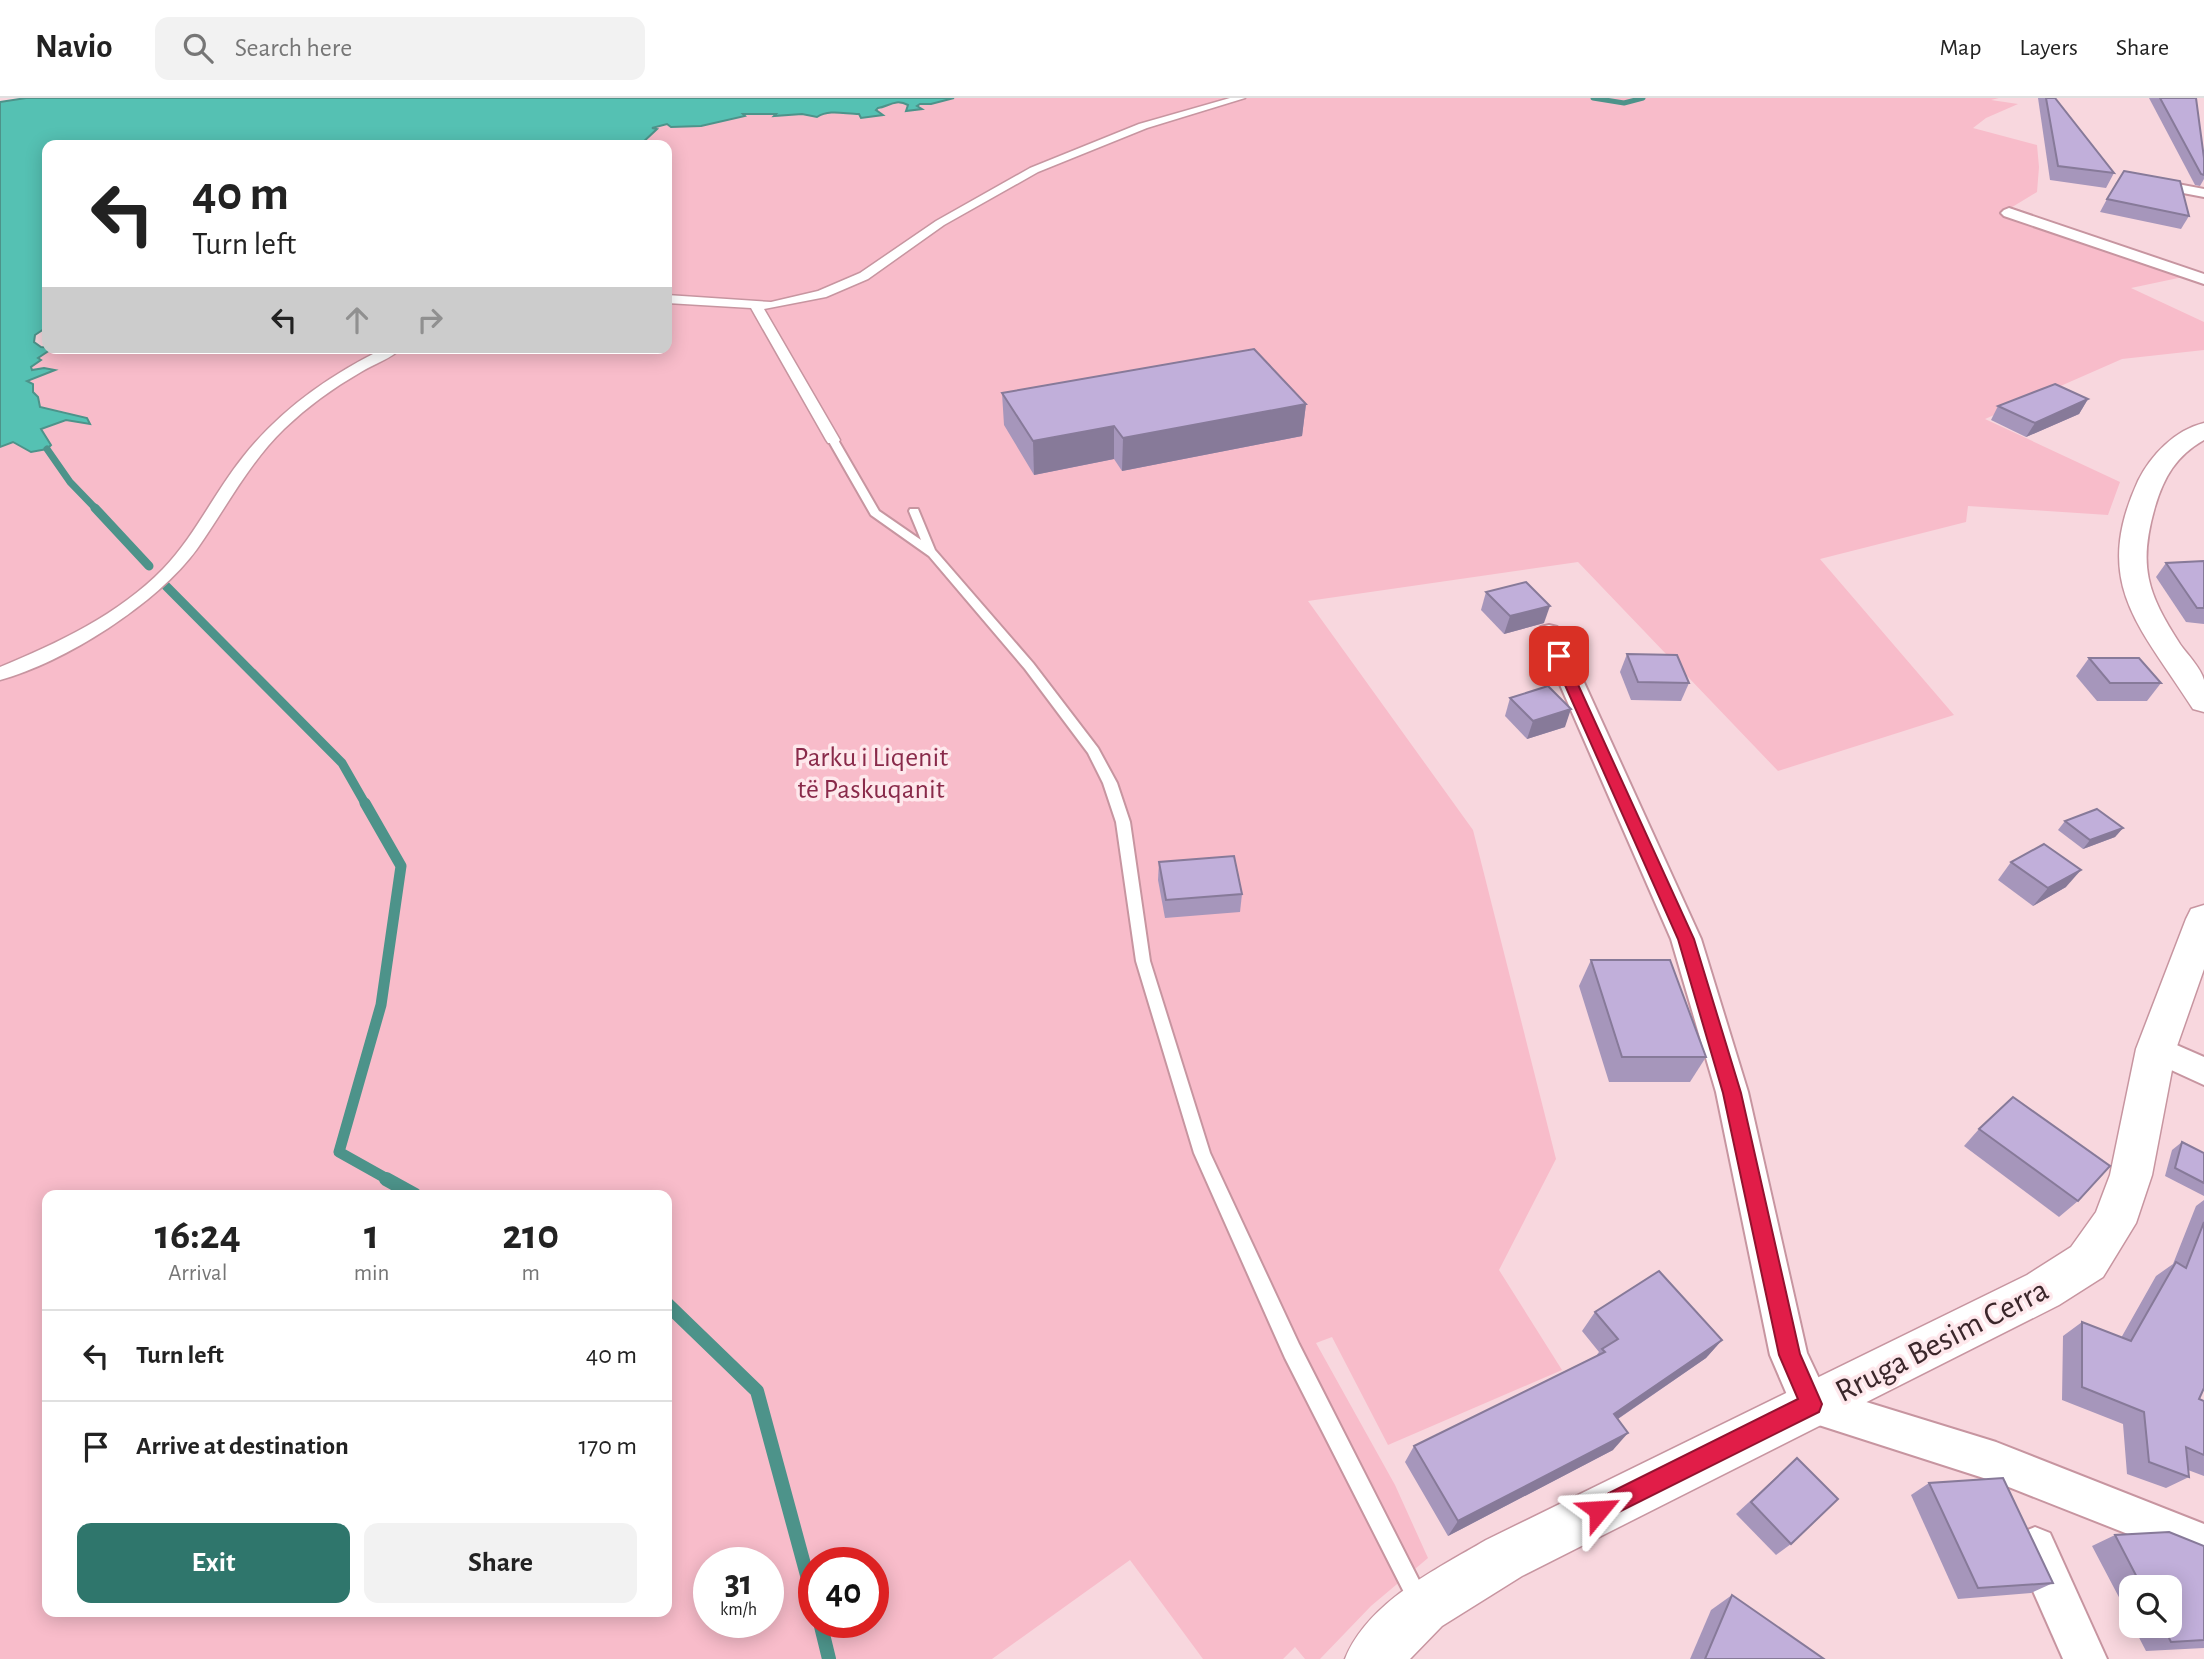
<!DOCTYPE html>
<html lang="en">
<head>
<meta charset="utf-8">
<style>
  body { margin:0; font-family:"Alegreya Sans",sans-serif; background:#f2f2f2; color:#222; height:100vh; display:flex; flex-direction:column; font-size:26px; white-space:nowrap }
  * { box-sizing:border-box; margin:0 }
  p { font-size:23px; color:#767676 }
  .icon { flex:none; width:38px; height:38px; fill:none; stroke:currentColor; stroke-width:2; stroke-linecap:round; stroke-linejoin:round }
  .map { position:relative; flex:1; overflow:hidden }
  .side { position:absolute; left:42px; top:1092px; width:630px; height:427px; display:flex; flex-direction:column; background:#fff; border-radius:14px; box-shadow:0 4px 18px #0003 }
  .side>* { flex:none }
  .banner { position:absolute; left:42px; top:42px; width:630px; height:214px; border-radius:14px; box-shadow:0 4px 18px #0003; background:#fff; color:#222; overflow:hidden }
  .fabs { position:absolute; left:2119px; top:1477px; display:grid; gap:14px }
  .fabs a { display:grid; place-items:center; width:63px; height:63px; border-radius:14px; background:#fff; box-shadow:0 4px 18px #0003; font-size:35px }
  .speed { position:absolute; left:693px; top:1449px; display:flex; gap:14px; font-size:35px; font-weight:700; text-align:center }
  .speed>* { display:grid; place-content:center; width:91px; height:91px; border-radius:50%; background:#fff; box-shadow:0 4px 18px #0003; line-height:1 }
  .speed small { font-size:18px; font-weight:400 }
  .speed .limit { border:10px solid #d22; background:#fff; color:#111 }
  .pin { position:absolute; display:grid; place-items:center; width:60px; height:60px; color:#fff; margin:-30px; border-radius:14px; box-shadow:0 4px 10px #0006 }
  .me { position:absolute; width:77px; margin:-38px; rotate:63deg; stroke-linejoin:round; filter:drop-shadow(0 0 5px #0008) }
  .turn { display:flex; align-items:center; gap:24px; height:147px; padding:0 35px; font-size:32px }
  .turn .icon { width:91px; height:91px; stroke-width:2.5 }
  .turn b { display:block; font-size:49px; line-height:60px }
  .lanes { display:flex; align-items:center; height:66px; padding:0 35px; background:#0003; justify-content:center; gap:35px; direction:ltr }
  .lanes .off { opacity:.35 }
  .eta { display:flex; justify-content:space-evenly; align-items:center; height:119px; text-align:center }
  .eta b { font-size:42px; font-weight:700; line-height:49px }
  .button { display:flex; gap:14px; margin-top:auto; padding:14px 35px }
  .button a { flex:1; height:80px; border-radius:14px; background:#2f766c; color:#fff; font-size:28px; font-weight:700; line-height:80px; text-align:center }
  .button a+a { background:#f2f2f2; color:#222 }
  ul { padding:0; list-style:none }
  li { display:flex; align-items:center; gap:21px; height:91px; padding:0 35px; border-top:2px solid #e0e0e0 }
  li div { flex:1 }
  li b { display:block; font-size:26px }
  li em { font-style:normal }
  header { display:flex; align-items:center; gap:42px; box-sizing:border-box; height:98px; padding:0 35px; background:#fff; border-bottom:2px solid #e0e0e0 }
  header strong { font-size:33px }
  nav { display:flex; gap:38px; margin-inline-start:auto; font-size:24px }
  .search { width:490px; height:63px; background:#f2f2f2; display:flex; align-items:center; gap:18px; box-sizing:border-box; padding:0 24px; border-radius:14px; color:#767676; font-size:26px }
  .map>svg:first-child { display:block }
  .green { fill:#f8bcca; fill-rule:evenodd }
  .water { fill:#55c1b3; stroke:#4d938a; stroke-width:2 }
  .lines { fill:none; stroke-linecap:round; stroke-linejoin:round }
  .stream-far4 { stroke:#4d938a; stroke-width:5 }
  .stream-far3 { stroke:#4d938a; stroke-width:7 }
  .stream-far2 { stroke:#4d938a; stroke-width:9 }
  .stream-far1 { stroke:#4d938a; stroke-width:11 }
  .stream { stroke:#4d938a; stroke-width:14 }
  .service-casing { stroke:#c795a0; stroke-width:4 }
  .pedestrian-casing { stroke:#c795a0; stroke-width:3 }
  .minor-casing { stroke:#c795a0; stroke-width:4 }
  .tertiary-casing { stroke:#c795a0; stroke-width:3 }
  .service { fill:#fff; fill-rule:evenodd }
  .pedestrian { fill:#fff; fill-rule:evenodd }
  .minor { fill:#fff; fill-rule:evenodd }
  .tertiary { fill:#fff; fill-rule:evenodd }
  .wall { fill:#a696bb }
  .shaded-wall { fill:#877a99 }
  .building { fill:#c1afda; stroke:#877a99; stroke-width:2 }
  .route { fill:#e11d48; stroke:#92132f; stroke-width:2 }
  .labels { text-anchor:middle; stroke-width:7; stroke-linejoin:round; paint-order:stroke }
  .park-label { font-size:28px; fill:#892a4a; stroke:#fee8ec }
  .near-street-label { font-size:33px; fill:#3b272b; stroke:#fee8ec }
</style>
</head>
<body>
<header>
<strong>Navio</strong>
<div class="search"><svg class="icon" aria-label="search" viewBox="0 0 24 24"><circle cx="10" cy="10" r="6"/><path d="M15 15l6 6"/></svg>Search here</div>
<nav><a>Map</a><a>Layers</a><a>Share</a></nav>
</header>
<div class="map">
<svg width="2204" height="1561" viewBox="0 0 2204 1561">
  <rect width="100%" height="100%" fill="#f8d7de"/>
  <path class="green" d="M954,0H1999L1991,2L2018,6L1986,20L1973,30L2037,47L2039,69L2037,94L2004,114L2183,179L2131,190L2204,224V252L2122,261L1985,321L2120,384L2108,417L1968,408L1966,424L1820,461L1954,617L1778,673L1578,464L1308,503L1473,732L1556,1061L1499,1172L1562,1272L1388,1347L1332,1239L1316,1245L1395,1387L1428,1460L1371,1508L1320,1561H1305L1295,1549L1283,1561H1203L1130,1462L992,1561H0V349L13,344L31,354L47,351L51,347L40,332L66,322L89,326L66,314L40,309L38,300L26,282L44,270L32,272L31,269L38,260L53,250H667V47H640L652,35L651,30L666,26L671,29L701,28L749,14L771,15L776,18L802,16L817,19C829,10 847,17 861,17C878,17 886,0 908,6L907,13L921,11L917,8L920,6H931ZM47,1097H667V1514H47ZM709,1465H768V1524H709ZM814,1465H873V1524H814Z"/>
  <path class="water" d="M26,0H954L931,6H920L917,8L922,11L906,13L908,7C895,0 888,9 878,10L876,12L883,17L861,20L859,16C844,16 830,11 817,19L802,16L774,18L776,16H743L745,18L701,28L671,29L667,26L652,30L657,31L640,47H47V229L35,237L34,244L41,249L53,250L38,260L41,262L31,269L32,272L44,270L55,272L27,283L33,286V294L38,299L40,309L87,320L90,326L66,322L41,331L51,347L47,351L31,354L13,344L0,349V4Z"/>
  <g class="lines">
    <polyline class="stream-far4" points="1593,0 1624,5 1643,0"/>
    <polyline class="stream-far3" points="47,351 70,384 97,412"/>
    <g class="stream-far2">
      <polyline points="95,410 149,468"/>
      <polyline points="166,488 342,665 366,707"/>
    </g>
    <polyline class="stream-far1" points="365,705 401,768 381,907 339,1054 389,1082"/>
    <g class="stream">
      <polyline points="386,1081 415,1097"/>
      <polyline points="667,1206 757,1293 814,1503"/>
      <polyline points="820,1524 829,1561"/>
    </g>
    <g class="service-casing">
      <polygon id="service" points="830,340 838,342 879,413 921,442 909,413 910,411 918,411 935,452 1033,565 1098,650 1117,685 1130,724 1150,863 1210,1055 1299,1246 1426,1496 1430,1503 1426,1510 1419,1514 1412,1510 1285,1260 1194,1055 1136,863 1116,724 1103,685 1088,655 1025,571 929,458 871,417 828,342"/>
    </g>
    <g class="pedestrian-casing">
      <g id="pedestrian">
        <polygon points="1230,0 1245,0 1147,30 1038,74 944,127 868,181 826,199 764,211 840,342 838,345 828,345 826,342 751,210 667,205 667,197 771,204 818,193 860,175 936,123 1030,70 1139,26"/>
        <path d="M385,250H402C392,260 374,266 361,274C333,290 307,309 284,331C248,366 226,410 197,451C157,506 65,564 0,582V569C58,545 118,517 163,471C195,438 214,395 243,359C280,312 331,276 385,250Z"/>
      </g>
    </g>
    <g class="minor-casing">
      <g id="minor">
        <polygon points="2146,80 2204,91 2204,99 2141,87 2139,84"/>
        <polygon points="2009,110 2204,176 2204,186 2004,118 2001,115 2004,112"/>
        <polygon points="1549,527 1557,529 1561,534 1701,841 1748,994 1807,1255 1824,1291 1996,1344 2204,1426 2204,1466 1996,1384 1797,1320 1770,1257 1716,994 1671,841 1537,534 1541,529"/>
        <polygon points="2156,938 2204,959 2204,987 2145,960 2140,951 2145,942"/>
        <polygon points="2035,1429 2050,1435 2107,1561 2063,1561 2014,1450 2020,1435"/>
      </g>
    </g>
    <g class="tertiary-casing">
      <g id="tertiary">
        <path d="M2204,325V342C2176,358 2164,379 2155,409C2138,468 2147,495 2180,546C2187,556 2201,570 2204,582C2204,591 2204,604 2204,614L2193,611C2140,528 2091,486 2138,383C2151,357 2175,332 2204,325Z"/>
        <path d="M2204,807V871L2176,951L2152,1077L2136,1125L2103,1179L2059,1207L1522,1478L1442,1528L1410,1561H1345C1368,1504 1435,1472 1486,1442L2027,1177L2071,1149L2096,1114L2110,1077L2136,951L2186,821L2191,811Z"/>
      </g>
    </g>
    <use href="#service" class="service"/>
    <use href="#pedestrian" class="pedestrian"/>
    <use href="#minor" class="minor"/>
    <use href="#tertiary" class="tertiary"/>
  </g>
  <g class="wall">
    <polygon points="2038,0 2055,0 2114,75 2106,90 2050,82"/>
    <polygon points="2149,0 2196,0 2204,60 2204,81 2200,88 2195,87"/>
    <polygon points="2107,101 2189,118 2181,131 2100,114"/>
    <polygon points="1002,295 1306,306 1302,338 1122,373 1114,361 1034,377 1004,327"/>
    <polygon points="2088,301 2079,316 2026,339 1991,322 1998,308"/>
    <polygon points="2204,463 2204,526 2186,524 2156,479 2166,465"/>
    <polygon points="1486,494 1544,525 1504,536 1481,512"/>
    <polygon points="1627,556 1689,585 1681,603 1631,602 1620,574"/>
    <polygon points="2089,560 2161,585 2147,603 2097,603 2076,578"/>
    <polygon points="1510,600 1565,629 1527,641 1505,618"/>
    <polygon points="2065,723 2123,730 2115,739 2083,751 2058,732"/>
    <polygon points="1159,764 1242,796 1240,814 1165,820 1158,782"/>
    <polygon points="2011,764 2066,789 2033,808 1998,782"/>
    <polygon points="1591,862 1706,959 1690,984 1609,984 1579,888"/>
    <polygon points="1979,1031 2078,1103 2059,1119 1964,1048"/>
    <polygon points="2182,1044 2204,1055 2204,1098 2165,1078 2172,1052"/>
    <polygon points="2204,1102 2204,1290 2199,1301 2204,1303 2204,1378 2188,1372 2189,1379 2166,1390 2127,1376 2123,1326 2062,1302 2063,1238 2082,1224 2121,1240 2156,1178 2173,1166 2196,1108"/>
    <polygon points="1595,1214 1722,1242 1706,1260 1618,1321 1613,1352 1448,1438 1405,1364 1414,1348 1596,1258 1599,1254 1582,1233"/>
    <polygon points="1797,1360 1791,1446 1776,1457 1736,1416"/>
    <polygon points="1929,1385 2053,1485 2031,1495 1958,1501 1911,1397"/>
    <polygon points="2115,1437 2204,1448 2204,1550 2146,1553 2133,1528 2170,1528 2170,1489 2132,1489 2132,1524 2092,1448"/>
    <polygon points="1732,1497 1824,1561 1690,1561 1711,1512"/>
  </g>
  <g class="shaded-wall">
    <polygon points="2088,301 2079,316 2026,339 2035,325"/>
    <polygon points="1306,306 1302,338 1122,373 1123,340"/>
    <polygon points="1114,328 1114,361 1034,377 1033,343"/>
    <polygon points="1550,508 1544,525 1504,536 1510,518"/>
    <polygon points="1571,611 1565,629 1527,641 1533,623"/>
    <polygon points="2123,730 2115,739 2083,751 2090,742"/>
    <polygon points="2081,772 2066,789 2033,808 2048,790"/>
    <polygon points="1722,1242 1706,1260 1600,1333 1614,1316"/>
    <polygon points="1628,1335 1613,1352 1448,1438 1458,1423"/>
  </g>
  <g class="building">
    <polygon points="2046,0 2055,0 2114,75 2058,68"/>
    <polygon points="2160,0 2196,0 2204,60 2204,77 2201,76"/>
    <polygon points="2124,73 2180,83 2189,118 2107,101"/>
    <polygon points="1254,251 1306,306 1123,340 1114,328 1033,343 1002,295"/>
    <polygon points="2055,286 2088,301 2035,325 1998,308"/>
    <polygon points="2204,463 2204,510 2197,510 2166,465"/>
    <polygon points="1526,484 1550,508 1510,518 1486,494"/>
    <polygon points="1627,556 1677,557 1689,585 1638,584"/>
    <polygon points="2089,560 2139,560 2161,585 2110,585"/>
    <polygon points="1548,588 1571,611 1533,623 1510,600"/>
    <polygon points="2097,711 2123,730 2090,742 2065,723"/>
    <polygon points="2044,746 2081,772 2048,790 2011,764"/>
    <polygon points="1234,758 1242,796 1166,802 1159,764"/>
    <polygon points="1591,862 1670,862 1706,959 1622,959"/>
    <polygon points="2013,999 2110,1068 2078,1103 1979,1031"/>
    <polygon points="2182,1044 2204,1055 2204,1085 2175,1070"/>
    <polygon points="2204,1124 2204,1290 2199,1301 2204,1303 2204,1357 2186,1349 2189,1379 2149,1364 2144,1314 2082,1289 2082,1224 2131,1243 2176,1164 2186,1170"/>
    <polygon points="1659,1173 1722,1242 1614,1316 1628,1335 1458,1423 1414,1348 1605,1254 1602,1251 1618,1241 1595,1214"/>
    <polygon points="1797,1360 1838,1401 1791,1446 1751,1404"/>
    <polygon points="2003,1380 2053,1485 1978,1490 1929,1385"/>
    <polygon points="2169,1434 2204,1448 2204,1542 2171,1544 2163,1528 2170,1528 2170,1489 2142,1489 2115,1437"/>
    <polygon points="1732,1497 1824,1561 1705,1561"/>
  </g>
  <polygon class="route" points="1559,554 1565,558 1694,841 1741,995 1800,1256 1822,1306 1819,1314 1599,1424 1591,1421 1587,1412 1591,1404 1798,1301 1779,1257 1723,995 1678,841 1552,558"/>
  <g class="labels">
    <g class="park-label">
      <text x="871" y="668">Parku i Liqenit<tspan x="871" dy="32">të Paskuqanit</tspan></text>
    </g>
    <g class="near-street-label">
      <text transform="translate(1941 1241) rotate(-27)" y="12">Rruga Besim Cerra</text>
    </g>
  </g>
</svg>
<div class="fabs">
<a><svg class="icon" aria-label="search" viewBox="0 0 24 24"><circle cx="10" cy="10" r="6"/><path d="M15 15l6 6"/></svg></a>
</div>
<div class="speed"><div>31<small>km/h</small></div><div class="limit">40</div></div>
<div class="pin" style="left:1559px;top:558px;background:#d93025"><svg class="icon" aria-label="arrive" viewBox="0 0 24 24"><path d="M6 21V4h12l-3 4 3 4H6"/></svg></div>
<svg class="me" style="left:1599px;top:1412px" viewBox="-20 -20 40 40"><path d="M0-17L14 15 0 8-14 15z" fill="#e11d48" stroke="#fff" stroke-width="4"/></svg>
<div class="banner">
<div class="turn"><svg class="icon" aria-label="left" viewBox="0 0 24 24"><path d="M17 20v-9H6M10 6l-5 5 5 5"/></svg><div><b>40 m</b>Turn left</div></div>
<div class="lanes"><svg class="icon" aria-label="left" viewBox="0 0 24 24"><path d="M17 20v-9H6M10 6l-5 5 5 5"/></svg><svg class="icon off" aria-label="ahead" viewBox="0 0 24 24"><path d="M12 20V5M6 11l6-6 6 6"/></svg><svg class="icon off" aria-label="right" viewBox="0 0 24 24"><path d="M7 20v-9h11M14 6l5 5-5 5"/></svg></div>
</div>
<section class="side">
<div class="eta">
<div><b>16:24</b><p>Arrival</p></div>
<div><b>1</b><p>min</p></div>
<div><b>210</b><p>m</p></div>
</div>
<ul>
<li><svg class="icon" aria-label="left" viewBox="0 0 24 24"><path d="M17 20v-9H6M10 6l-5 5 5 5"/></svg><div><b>Turn left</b></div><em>40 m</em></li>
<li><svg class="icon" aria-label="arrive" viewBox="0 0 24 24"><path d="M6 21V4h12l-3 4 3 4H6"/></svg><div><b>Arrive at destination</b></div><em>170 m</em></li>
</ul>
<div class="button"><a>Exit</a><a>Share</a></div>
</section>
</div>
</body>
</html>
